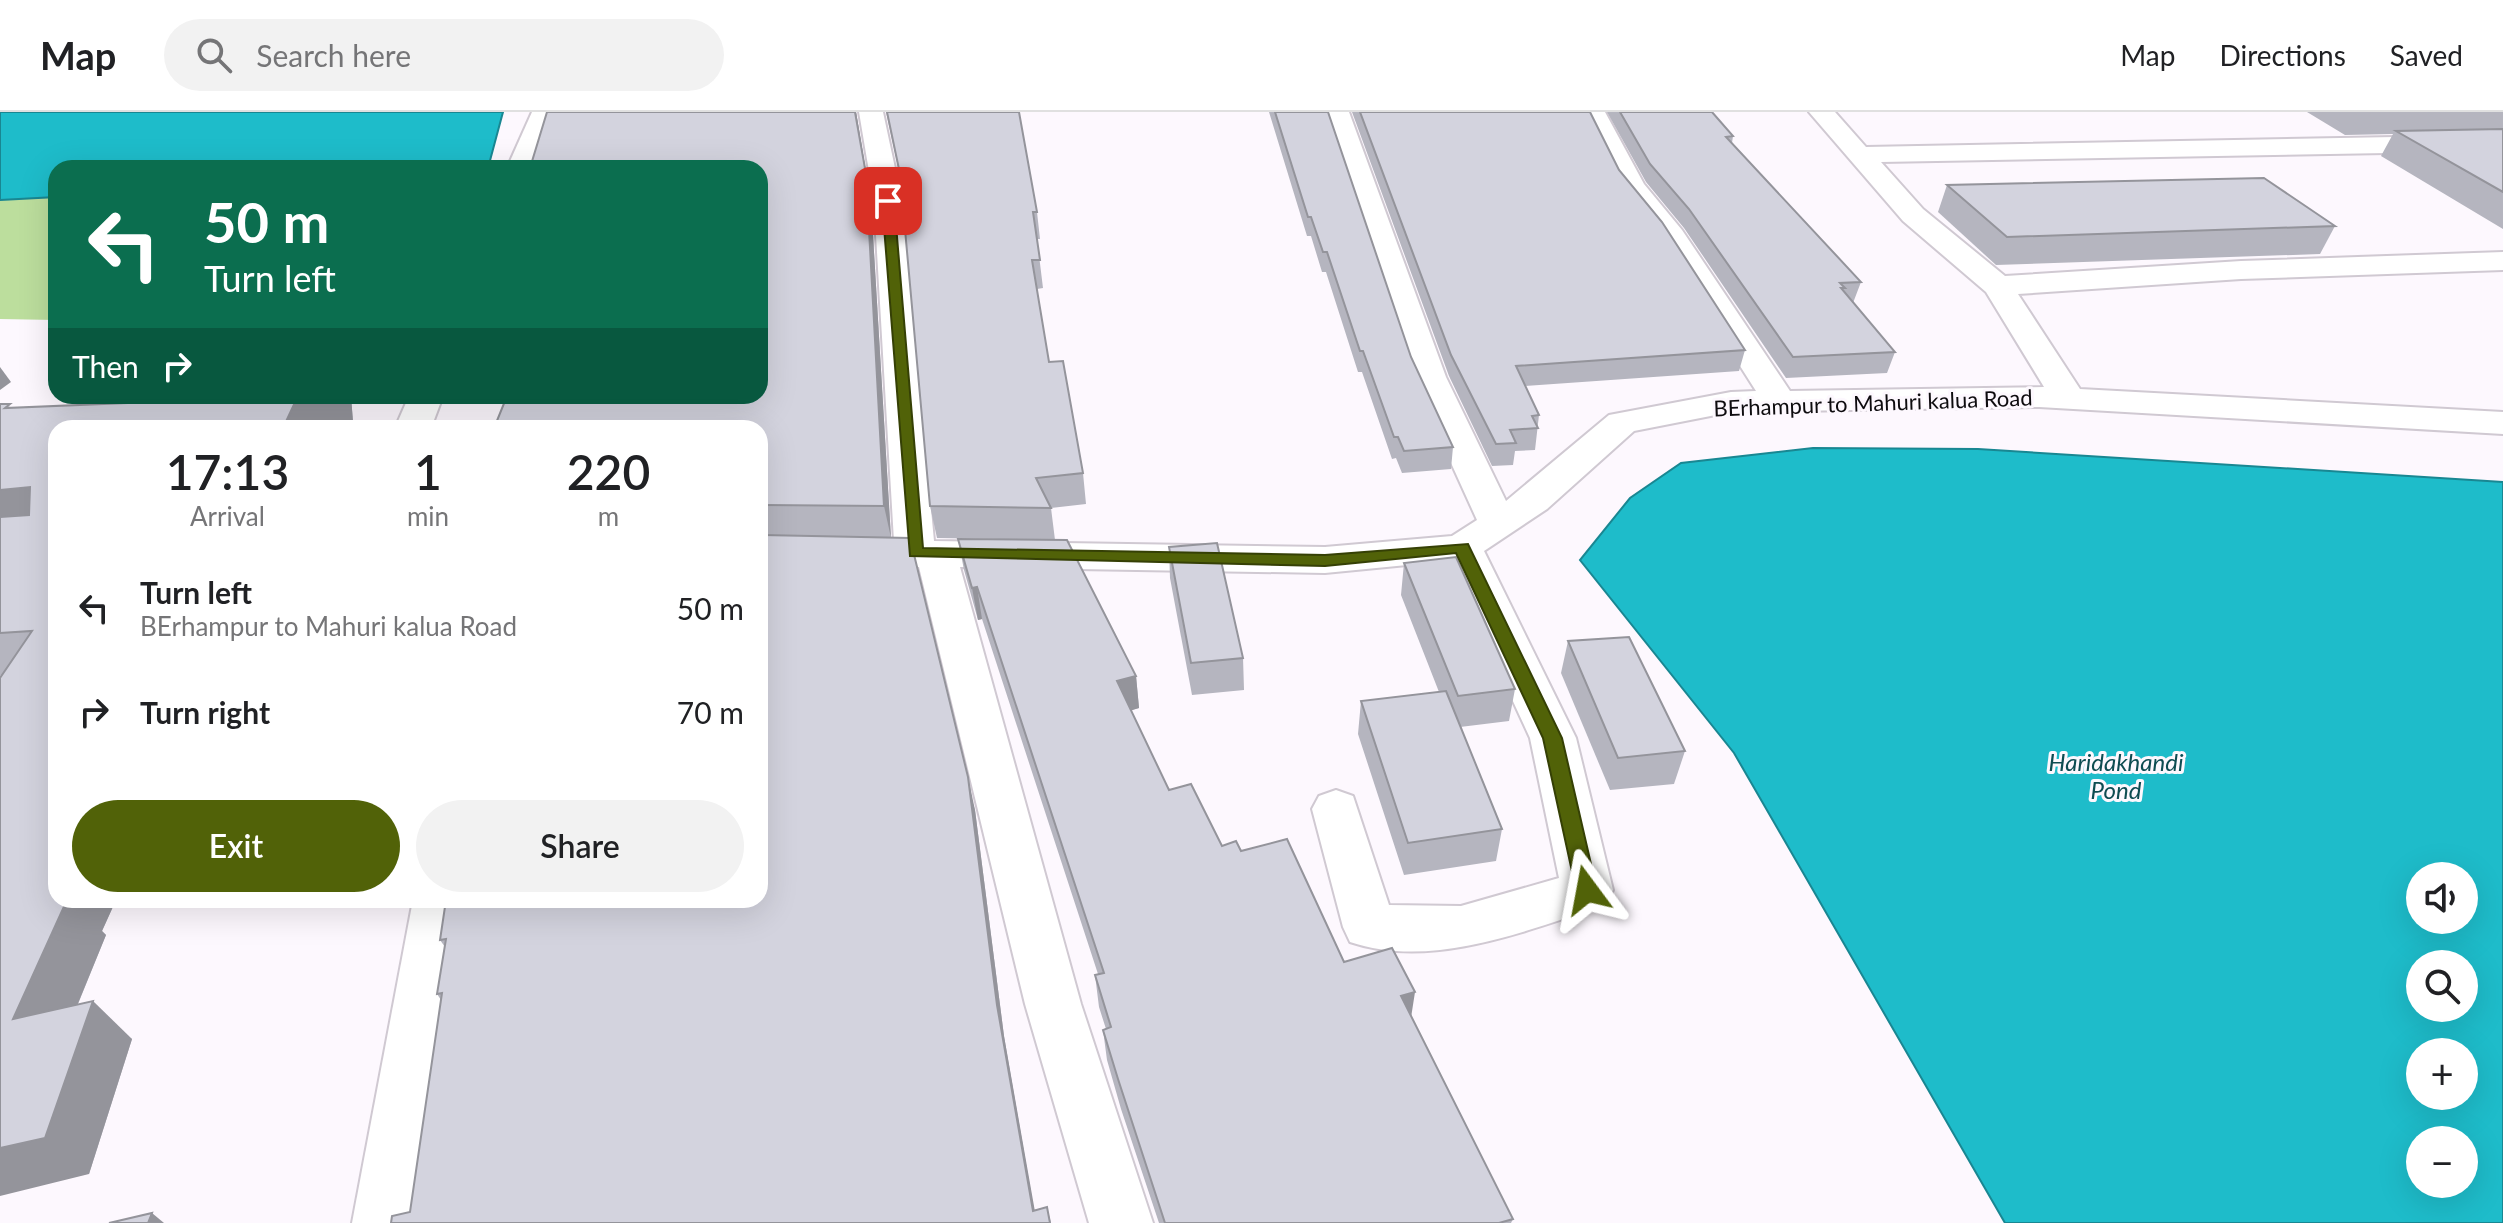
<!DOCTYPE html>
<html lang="en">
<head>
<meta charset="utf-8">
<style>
  body { margin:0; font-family:Lato,sans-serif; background:#f2f2f2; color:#202124; height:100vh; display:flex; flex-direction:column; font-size:30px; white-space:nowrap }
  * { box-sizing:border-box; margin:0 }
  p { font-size:26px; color:#757577 }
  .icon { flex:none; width:44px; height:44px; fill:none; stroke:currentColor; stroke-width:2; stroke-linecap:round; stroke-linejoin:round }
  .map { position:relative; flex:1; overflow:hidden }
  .side { position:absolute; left:48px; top:308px; width:720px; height:488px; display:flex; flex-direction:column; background:#fff; border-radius:24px; box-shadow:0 8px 32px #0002 }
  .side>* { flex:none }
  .banner { position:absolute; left:48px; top:48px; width:720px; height:244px; border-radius:24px; box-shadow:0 8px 32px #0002; background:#0b6e4f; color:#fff; overflow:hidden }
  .fabs { position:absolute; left:2406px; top:750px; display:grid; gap:16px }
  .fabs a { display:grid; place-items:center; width:72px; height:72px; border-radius:50%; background:#fff; box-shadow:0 8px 32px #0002; font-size:40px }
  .pin { position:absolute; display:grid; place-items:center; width:68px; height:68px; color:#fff; margin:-34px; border-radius:16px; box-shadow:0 4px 12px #0006 }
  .me { position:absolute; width:88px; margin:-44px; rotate:347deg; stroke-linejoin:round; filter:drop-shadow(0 0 6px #0008) }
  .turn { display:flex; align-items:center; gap:28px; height:168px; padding:0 24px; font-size:36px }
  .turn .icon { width:104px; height:104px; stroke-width:2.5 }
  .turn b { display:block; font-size:56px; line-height:68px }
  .then { display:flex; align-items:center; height:76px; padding:0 24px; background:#0003; gap:16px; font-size:30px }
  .eta { display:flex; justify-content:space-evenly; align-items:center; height:136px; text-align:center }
  .eta b { font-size:48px; font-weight:600; line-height:56px }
  .button { display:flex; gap:16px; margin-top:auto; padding:16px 24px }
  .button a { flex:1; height:92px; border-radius:48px; background:#516208; color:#fff; font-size:32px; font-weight:600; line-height:92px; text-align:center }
  .button a+a { background:#f2f2f2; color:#202124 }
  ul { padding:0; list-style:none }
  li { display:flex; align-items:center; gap:24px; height:104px; padding:0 24px }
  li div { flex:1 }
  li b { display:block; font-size:30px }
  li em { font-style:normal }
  header { display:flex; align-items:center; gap:48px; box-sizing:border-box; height:112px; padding:0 40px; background:#fff; border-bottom:2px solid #e0e0e0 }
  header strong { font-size:38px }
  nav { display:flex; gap:44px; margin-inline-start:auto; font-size:28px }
  .search { width:560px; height:72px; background:#f2f2f2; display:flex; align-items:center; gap:20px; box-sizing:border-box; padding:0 28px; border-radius:44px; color:#757577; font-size:30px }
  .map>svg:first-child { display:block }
  .green { fill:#bcde9d }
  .water { fill:#1ebcca; stroke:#198792; stroke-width:2; fill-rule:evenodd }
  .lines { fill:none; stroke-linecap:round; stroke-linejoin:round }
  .minor-casing { stroke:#d0c9d2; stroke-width:4 }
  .minor { fill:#fff; fill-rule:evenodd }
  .wall { fill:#b5b5bf }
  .shaded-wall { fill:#94949b }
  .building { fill:#d3d3de; stroke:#94949b; stroke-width:2 }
  .route { fill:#516208; stroke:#354005; stroke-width:2 }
  .labels { text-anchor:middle; stroke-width:6; stroke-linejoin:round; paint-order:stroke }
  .street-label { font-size:22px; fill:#0e0c0f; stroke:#fdf8fe }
  .water-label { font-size:24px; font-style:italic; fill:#0e4c52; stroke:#fdf8fe }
</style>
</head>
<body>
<header>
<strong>Map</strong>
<div class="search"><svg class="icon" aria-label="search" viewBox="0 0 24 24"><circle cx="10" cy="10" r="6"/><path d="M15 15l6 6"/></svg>Search here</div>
<nav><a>Map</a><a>Directions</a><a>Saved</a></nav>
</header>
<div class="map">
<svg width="2503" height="1111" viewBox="0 0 2503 1111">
  <rect width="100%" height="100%" fill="#fdf8fe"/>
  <polygon class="green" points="56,85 56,208 0,207 0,88"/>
  <g class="water">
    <polygon points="0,0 503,0 488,56 56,56 56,85 0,88"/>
    <path d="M1813,336L1978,337L2503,370V1111H2005L1734,641L1580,448L1630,386L1681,351ZM2420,764H2464V808H2420ZM2420,852H2464V896H2420ZM2420,940H2464V984H2420ZM2420,1028H2464V1072H2420Z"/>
  </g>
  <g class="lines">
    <g class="minor-casing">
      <g id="minor">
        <polygon points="532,0 556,0 533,56 507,56"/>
        <path d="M859,0H883L902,89L934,429L1325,435L1452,424L1477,408L1412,265L1325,0H1349L1446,265L1506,389L1609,303L1731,280L1756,279L1660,128L1618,75L1581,0H1605L1644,72L1682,118L1790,279L2044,275L1986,180L1903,109L1809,0H1835L1866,35L2503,23V39L1881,50L1923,97L2005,164L2241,149L2503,140V158L2241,167L2018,182L2080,277L2503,300V322L2039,295L1731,300L1634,319L1547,397L1484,439L1576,626L1613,778L1605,793C1528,818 1432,858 1350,830L1343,815L1312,697L1319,684L1336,678L1353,684L1389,793L1461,794L1559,766L1530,626L1448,449L1325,461L960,455L1081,892L1153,1111H1089L1025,892L919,455L760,452V428L894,429L874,89Z"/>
        <polygon points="409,284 443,284 431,316 395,316"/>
        <polygon points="413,788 465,788 416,1111 352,1111"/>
      </g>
    </g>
    <use href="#minor" class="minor"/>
  </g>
  <g class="wall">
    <polygon points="856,0 871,89 891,426 975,698 1004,924 1034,1098 1047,1095 1051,1111 391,1111 410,1100 441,888 437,882 445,835 440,828 760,788 760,284"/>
    <polygon points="886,0 1019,0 1037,100 1040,127 1037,127 1043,176 1037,177 1049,250 1083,361 1086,392 1051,396 1055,428 937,426 930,394 901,69"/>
    <polygon points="1269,0 1328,0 1411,245 1453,335 1451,357 1402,361 1396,346 1392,347 1362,260 1358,260 1326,160 1322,160 1311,124 1307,124"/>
    <polygon points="1352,0 1590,0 1619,58 1745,238 1739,259 1525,274 1539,303 1535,338 1515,339 1513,353 1492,354 1449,264"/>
    <polygon points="1607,0 1712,0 1733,24 1732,31 1861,170 1853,191 1895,240 1887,261 1786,266 1684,116 1646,70"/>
    <polygon points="2307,0 2503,0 2503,117 2381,44 2393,22 2345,23"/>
    <polygon points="1947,73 2335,114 2320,142 1996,153 1938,100"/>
    <polygon points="215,284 351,284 353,310 325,316 56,316 56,788 116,788 102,819 106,823 78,892 132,927 89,1062 2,563 0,564 0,292 14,296 217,287"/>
    <polygon points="958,427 1136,564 1139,596 1131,598 1169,678 1222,734 1241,739 1344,850 1411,904 1513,1107 1511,1111 1159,1111 1121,997 1107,948 1103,918 1106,917 1099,895 1095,863 1098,862 982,507 978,508 964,458"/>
    <polygon points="1169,435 1243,546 1244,578 1192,583 1170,466"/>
    <polygon points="1404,451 1515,577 1509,609 1460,615 1502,717 1496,749 1404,763 1358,622 1361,589 1439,580 1401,483"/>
    <polygon points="1568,529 1685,639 1674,672 1610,678 1561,561"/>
  </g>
  <g class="shaded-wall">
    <polygon points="855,0 856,0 871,89 891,426 884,394"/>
    <polygon points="0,255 11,270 0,278"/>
    <polygon points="298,284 351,284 353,310 325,316 283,316"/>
    <polygon points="30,375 56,410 0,420 0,378"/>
    <polygon points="977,475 982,507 978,508 972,476"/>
    <polygon points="1136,564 1139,596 1120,602 1117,569"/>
    <polygon points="968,665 975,698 1004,924 1037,1111 1033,1099 997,893"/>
    <polygon points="63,788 116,788 102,819 106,823 56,945 13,907"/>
    <polygon points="1415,880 1410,912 1401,884"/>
    <polygon points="93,889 132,927 89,1062 0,1084 0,1036"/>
    <polygon points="152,1101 164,1111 148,1111"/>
  </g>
  <g class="building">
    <polygon points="547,0 855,0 866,62 884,394 760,393 760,316 494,316 507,284 760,284 760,56 530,56"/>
    <polygon points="887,0 1019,0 1037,100 1033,100 1040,148 1032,148 1049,250 1063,249 1083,361 1036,366 1051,396 930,394 900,62"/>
    <polygon points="1275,0 1328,0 1411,245 1453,335 1404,339 1398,325 1394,325 1363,239 1360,239 1327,140 1323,140 1311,105 1308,105"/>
    <polygon points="1360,0 1590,0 1619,58 1662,110 1745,238 1516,254 1539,303 1532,304 1538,316 1510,318 1516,331 1496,332 1451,243"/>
    <polygon points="1620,0 1712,0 1733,24 1726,25 1861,170 1840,171 1845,176 1841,176 1895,240 1793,245 1689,97 1650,52"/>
    <polygon points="2503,17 2503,80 2396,19"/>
    <polygon points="2264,66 2335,114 2007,125 1947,73"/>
    <polygon points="220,284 298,284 283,316 56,316 56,788 67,788 13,907 93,889 45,1026 0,1036 0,566 32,519 0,521 0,405 29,403 30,375 0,378 0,292 10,292 5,296 222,287"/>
    <polygon points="760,423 910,426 968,665 997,893 1033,1099 1047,1095 1050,1111 391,1111 392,1104 410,1100 442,881 437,882 446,827 440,828 446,788 760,788"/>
    <polygon points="958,427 1067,428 1136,564 1117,569 1169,678 1191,672 1222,734 1236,729 1241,739 1287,727 1344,850 1392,836 1415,880 1401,884 1513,1107 1499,1111 1165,1111 1118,967 1103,918 1111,915 1095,863 1104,861 977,475 972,476"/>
    <polygon points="1217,431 1243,546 1191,551 1169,435"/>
    <polygon points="1456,445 1515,577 1458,584 1404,451"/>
    <polygon points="1629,525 1685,639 1618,646 1568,529"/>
    <polygon points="1446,579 1502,717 1408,731 1361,589"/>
    <polygon points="152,1101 148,1111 109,1111"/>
  </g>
  <polygon class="route" points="888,86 894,89 923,436 1325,443 1468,432 1562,626 1597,778 1594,784 1587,787 1576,778 1543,626 1456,441 1325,454 910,444 882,89"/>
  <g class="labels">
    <g class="street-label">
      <text transform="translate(1873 291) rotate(-2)" y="8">BErhampur to Mahuri kalua Road</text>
    </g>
    <g class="water-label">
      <text x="2116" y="659">Haridakhandi<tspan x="2116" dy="28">Pond</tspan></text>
    </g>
  </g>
</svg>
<div class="fabs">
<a><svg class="icon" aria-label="sound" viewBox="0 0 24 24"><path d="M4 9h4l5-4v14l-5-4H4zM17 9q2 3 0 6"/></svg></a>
<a><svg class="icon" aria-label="search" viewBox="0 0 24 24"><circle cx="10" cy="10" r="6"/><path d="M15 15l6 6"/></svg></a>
<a>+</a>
<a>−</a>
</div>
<div class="pin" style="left:888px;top:89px;background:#d93025"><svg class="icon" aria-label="arrive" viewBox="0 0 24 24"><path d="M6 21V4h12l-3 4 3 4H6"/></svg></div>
<svg class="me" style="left:1587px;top:778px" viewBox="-20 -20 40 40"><path d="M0-17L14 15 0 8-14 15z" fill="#516208" stroke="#fff" stroke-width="4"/></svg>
<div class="banner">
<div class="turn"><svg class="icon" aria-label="left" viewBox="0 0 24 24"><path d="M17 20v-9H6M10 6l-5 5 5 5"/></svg><div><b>50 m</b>Turn left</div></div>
<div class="then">Then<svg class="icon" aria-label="right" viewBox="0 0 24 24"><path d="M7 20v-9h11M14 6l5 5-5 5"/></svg></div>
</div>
<section class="side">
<div class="eta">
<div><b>17:13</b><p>Arrival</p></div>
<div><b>1</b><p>min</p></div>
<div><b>220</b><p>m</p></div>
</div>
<ul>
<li><svg class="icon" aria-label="left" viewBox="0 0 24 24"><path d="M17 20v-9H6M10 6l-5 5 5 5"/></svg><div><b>Turn left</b><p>BErhampur to Mahuri kalua Road</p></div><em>50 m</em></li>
<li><svg class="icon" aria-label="right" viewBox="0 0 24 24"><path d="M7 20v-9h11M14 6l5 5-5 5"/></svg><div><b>Turn right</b></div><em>70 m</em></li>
</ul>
<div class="button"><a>Exit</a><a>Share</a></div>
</section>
</div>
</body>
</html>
